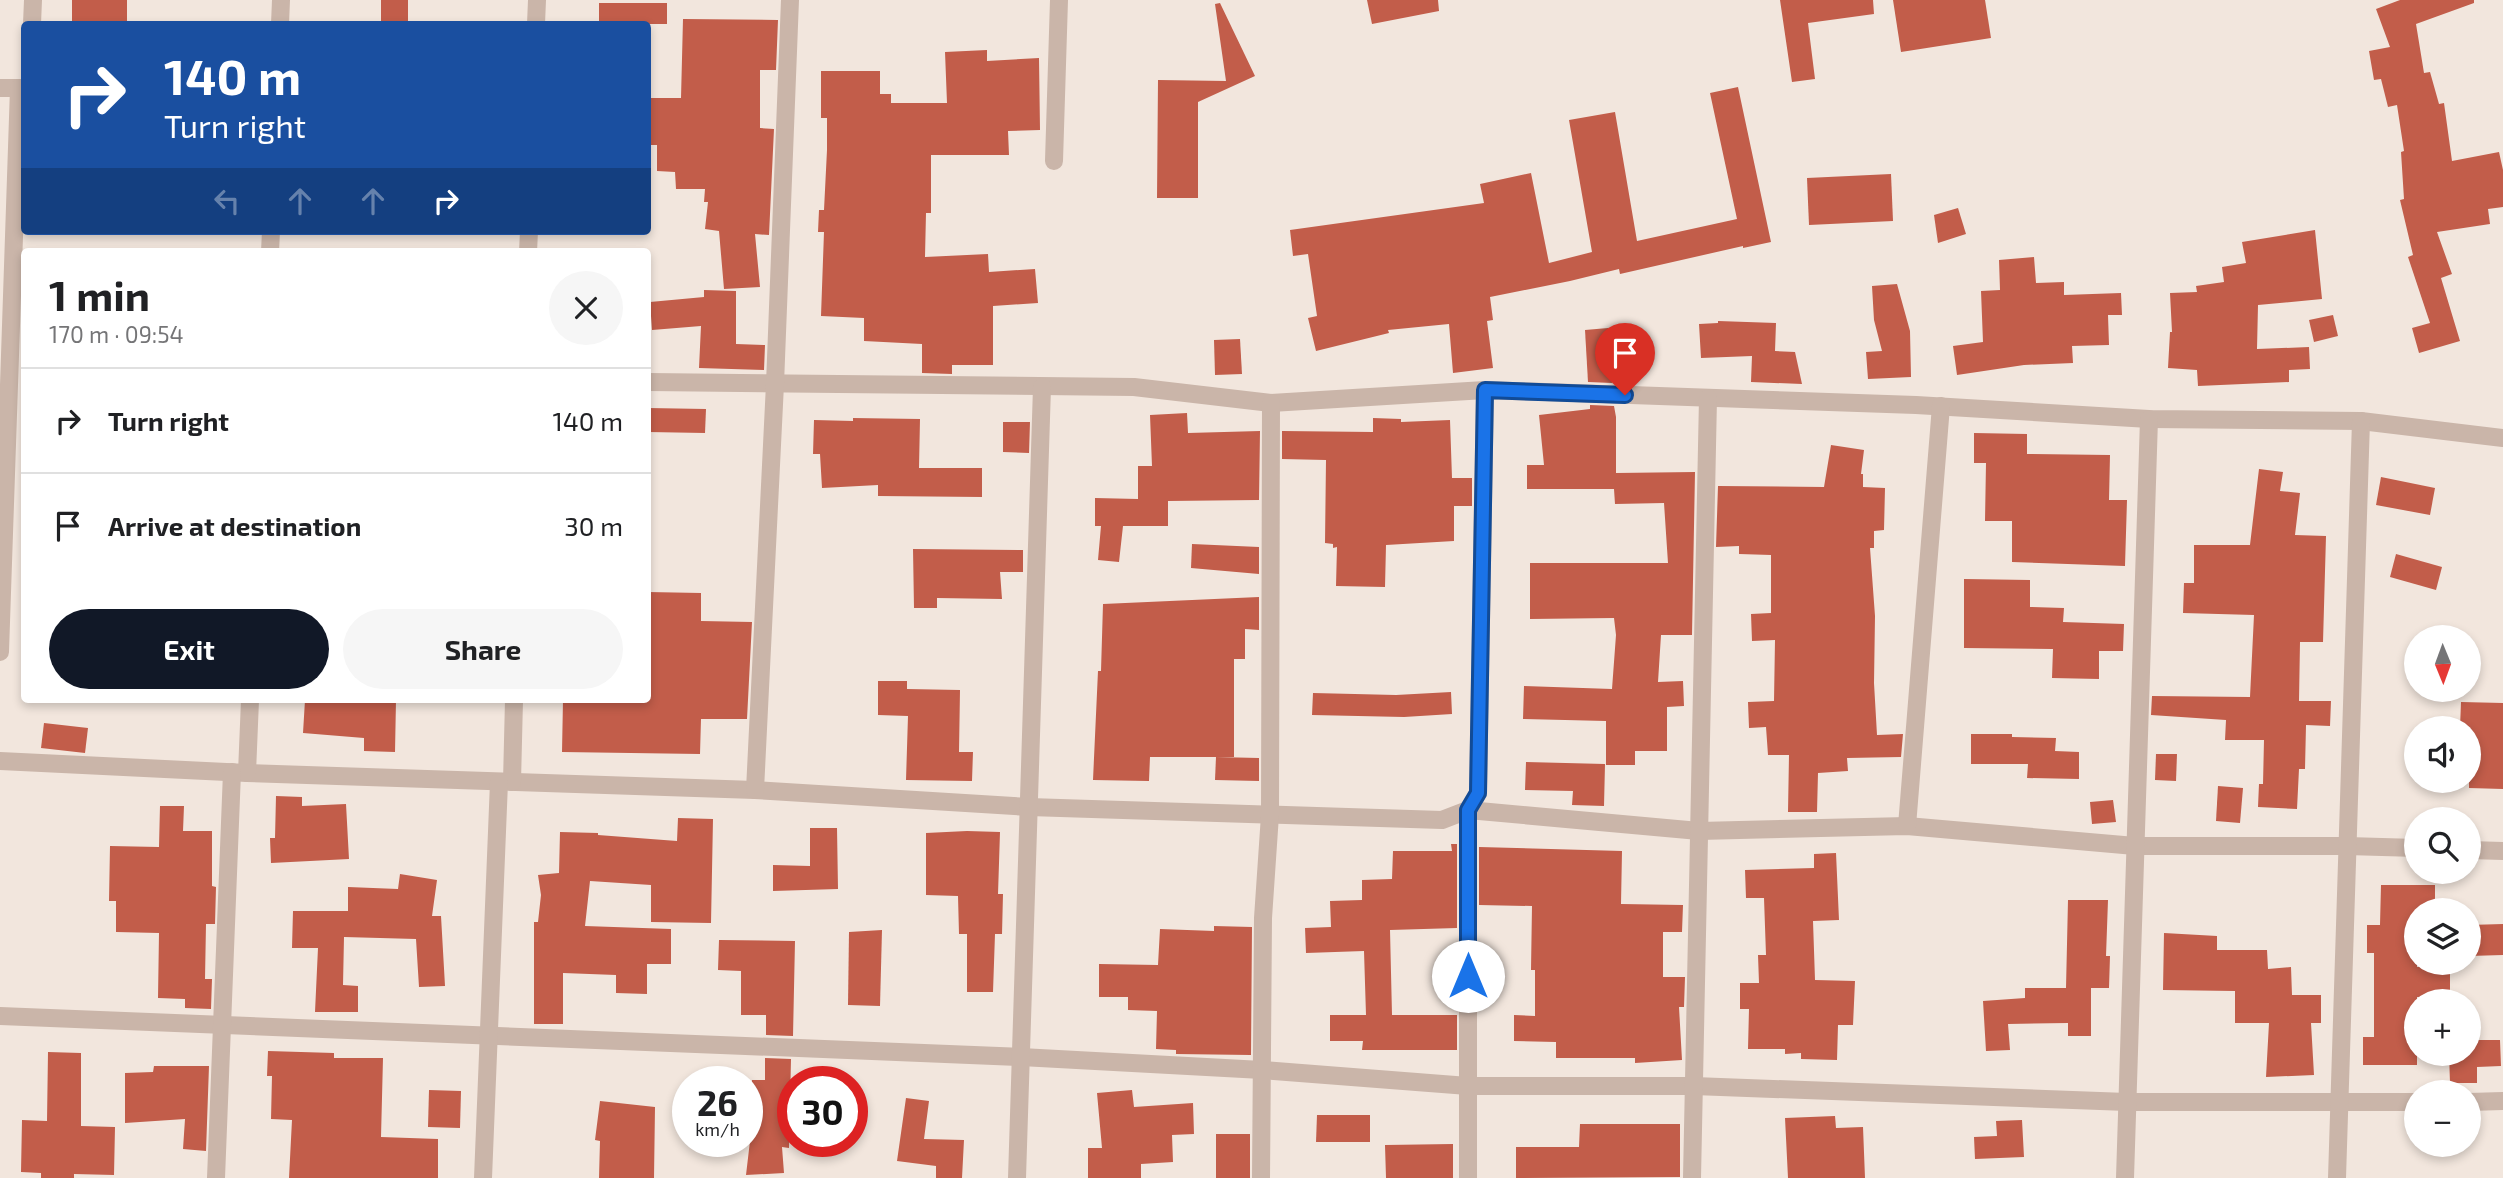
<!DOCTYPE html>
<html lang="en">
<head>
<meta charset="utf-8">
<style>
  body { margin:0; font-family:"Exo 2",sans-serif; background:#f6f6f6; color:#202124; height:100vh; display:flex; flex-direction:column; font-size:26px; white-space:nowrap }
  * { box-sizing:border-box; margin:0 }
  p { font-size:23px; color:#757577 }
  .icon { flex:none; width:38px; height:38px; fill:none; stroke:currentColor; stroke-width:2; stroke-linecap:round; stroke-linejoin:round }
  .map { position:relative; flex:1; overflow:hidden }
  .panel { position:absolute; left:21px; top:248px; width:630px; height:455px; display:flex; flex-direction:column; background:#fff; border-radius:7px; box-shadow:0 4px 10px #0003 }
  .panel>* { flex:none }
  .hud { position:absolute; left:21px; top:21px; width:630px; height:214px; border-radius:7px; box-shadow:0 4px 10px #0003; background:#1a4fa0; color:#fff; overflow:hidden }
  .needle { width:46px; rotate:179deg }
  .buttons { position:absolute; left:2404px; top:625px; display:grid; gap:14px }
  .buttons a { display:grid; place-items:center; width:77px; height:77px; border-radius:50%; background:#fff; box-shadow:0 4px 10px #0003; font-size:35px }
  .speed { position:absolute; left:672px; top:1066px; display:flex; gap:14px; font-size:35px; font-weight:700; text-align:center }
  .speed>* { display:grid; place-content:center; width:91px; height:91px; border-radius:50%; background:#fff; box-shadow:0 4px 10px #0003; line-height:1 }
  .speed small { font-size:18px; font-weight:400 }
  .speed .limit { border:10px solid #d22; background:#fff; color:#111 }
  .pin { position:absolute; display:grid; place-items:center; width:60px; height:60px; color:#fff; margin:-72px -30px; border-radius:50% 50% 50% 0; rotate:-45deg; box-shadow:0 0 7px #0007 }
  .pin .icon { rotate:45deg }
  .me { position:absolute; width:77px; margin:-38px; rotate:0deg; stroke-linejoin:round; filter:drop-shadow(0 0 5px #0008) }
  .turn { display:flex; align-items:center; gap:24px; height:147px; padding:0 28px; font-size:32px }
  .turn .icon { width:91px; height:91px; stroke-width:2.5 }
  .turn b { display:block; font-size:49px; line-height:60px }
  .lanes { display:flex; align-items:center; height:66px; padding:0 28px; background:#0003; justify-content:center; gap:35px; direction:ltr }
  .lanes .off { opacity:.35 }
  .round { display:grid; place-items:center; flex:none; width:74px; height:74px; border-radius:37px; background:#f6f6f6 }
  .summary { display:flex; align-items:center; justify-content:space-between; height:119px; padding:0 28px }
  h1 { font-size:42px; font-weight:700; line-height:52px }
  .button { display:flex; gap:14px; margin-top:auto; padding:14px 28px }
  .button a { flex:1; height:80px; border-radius:42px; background:#111827; color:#fff; font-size:28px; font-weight:700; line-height:80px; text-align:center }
  .button a+a { background:#f6f6f6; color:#202124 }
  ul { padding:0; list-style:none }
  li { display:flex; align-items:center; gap:21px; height:105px; padding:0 28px; border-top:2px solid #e0e0e0 }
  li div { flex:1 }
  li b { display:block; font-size:26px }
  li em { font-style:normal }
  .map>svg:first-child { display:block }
  .building { fill:#c25d4a }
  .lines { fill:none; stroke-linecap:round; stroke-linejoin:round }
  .minor { stroke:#cab5a9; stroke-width:18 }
  .route-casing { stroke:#114b97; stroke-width:18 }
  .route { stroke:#1a73e8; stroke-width:12 }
</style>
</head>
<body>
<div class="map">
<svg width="2503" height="1178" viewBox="0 0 2503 1178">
  <rect width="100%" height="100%" fill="#f2e6dd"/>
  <g class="building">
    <rect x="72" y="0" width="55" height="24"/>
    <rect x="381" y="0" width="27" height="24"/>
    <polygon points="1367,0 1438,0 1439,11 1372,24"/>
    <polygon points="1780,0 1873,0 1874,14 1808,23 1815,79 1792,82"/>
    <polygon points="1893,0 1985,0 1991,38 1901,52"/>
    <polygon points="2400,0 2474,0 2474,3 2416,24 2424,73 2430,72 2439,104 2444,103 2452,161 2499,152 2503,170 2503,207 2488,209 2490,224 2437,232 2452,274 2441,278 2460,341 2419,353 2412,328 2430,323 2408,257 2413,255 2400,200 2404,199 2401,152 2404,151 2397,105 2388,107 2381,79 2374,80 2369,51 2390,47 2376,9"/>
    <rect x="599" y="3" width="68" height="21"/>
    <polygon points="1220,3 1255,76 1198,102 1198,198 1157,198 1158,80 1226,81 1215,4"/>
    <polygon points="683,19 778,20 776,70 760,70 760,128 774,129 769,235 755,234 760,287 724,289 719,231 705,229 708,202 704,202 705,189 676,189 675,172 657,171 657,145 648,145 648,98 681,98"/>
    <polygon points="987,50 987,61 1039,58 1040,130 1008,131 1009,155 931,155 931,213 926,213 925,257 988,254 989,272 1035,269 1038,303 993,306 993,365 952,365 952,374 922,373 922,344 864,341 864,318 821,316 824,232 818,232 819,210 824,210 827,150 827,118 821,118 821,71 880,71 880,94 891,94 891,103 947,103 945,52"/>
    <polygon points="1738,87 1771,242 1743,248 1743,246 1620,274 1619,269 1570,281 1490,297 1493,320 1487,321 1493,368 1453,373 1449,324 1388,330 1389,333 1316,351 1308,318 1317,316 1308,254 1293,256 1290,230 1484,203 1480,184 1531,173 1549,263 1592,252 1569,120 1615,112 1637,241 1737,219 1710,93"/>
    <polygon points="1891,174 1893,221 1809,225 1807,178"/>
    <polygon points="1958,208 1966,234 1938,243 1934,215"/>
    <polygon points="2315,230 2322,299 2258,305 2257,349 2309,347 2310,369 2289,370 2289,382 2198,386 2197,370 2168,368 2170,332 2172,332 2170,293 2197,292 2196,286 2224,282 2222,267 2246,263 2242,242"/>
    <polygon points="2034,257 2036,283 2064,282 2064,295 2121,293 2122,315 2108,315 2109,345 2072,346 2073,363 2024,365 1957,375 1953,346 1983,342 1981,291 2000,290 1999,260"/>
    <polygon points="1897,284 1910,331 1911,377 1868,379 1866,352 1882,351 1874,320 1872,286"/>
    <polygon points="704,290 736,291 736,344 765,345 764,370 699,368 701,326 652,330 650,302 704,297"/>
    <polygon points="2333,315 2338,336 2314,342 2309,320"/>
    <polygon points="1718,321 1776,323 1775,351 1795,352 1802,384 1751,382 1752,356 1701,358 1699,324 1718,323"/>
    <polygon points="1608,328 1612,383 1588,382 1585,330"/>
    <polygon points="1240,339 1242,374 1215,375 1214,340"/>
    <polygon points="1590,405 1614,406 1616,417 1616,473 1695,472 1692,635 1661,635 1658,682 1683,681 1684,706 1667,707 1667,751 1635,751 1635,765 1606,765 1606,721 1523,719 1524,686 1612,689 1616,635 1614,618 1530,619 1530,563 1668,563 1664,503 1615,504 1614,489 1527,489 1527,465 1544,465 1539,415 1590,409"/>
    <polygon points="648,408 706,409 705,433 648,432"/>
    <polygon points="1187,413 1188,433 1260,431 1259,500 1168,501 1168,526 1123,526 1119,562 1098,560 1101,526 1095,526 1095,498 1138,499 1138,466 1152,466 1150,415"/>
    <polygon points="853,418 920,419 919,468 982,468 982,497 878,496 878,485 822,488 820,454 813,454 814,420 853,421"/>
    <polygon points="1373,418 1401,419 1401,422 1450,420 1452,478 1472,478 1472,506 1454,506 1454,541 1386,545 1385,587 1336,586 1337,547 1333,548 1333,544 1325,543 1326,460 1282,459 1282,431 1373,432"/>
    <polygon points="1003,422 1030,422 1029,453 1003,452"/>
    <polygon points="1974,433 2027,434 2027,454 2110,455 2109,500 2127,500 2125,566 2012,562 2012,521 1985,521 1986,463 1974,463"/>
    <polygon points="1831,445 1864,450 1861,474 1863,474 1863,487 1885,488 1884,530 1874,531 1874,548 1870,548 1875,616 1874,683 1877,735 1903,734 1901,757 1847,758 1848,771 1818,773 1817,812 1788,812 1789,755 1768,755 1766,727 1749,728 1748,702 1774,701 1775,640 1752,641 1751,614 1771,613 1771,555 1739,554 1739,546 1716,547 1718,486 1824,487"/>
    <polygon points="2259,469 2283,472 2280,491 2300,493 2295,535 2326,536 2323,642 2300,642 2299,701 2331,701 2330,726 2306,725 2305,769 2299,769 2297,809 2258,807 2259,784 2263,784 2264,740 2225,740 2226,720 2151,715 2152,696 2250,697 2254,615 2183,613 2184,583 2194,583 2194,545 2250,545"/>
    <polygon points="2381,477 2435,488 2430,515 2376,505"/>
    <polygon points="1192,544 1259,547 1259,574 1191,568"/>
    <polygon points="913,549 1023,550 1023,572 1000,572 1002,599 937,598 937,608 914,608"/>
    <polygon points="2396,554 2442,567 2436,590 2390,577"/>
    <polygon points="1964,579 2030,580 2030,607 2064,608 2063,622 2124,624 2123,651 2099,651 2099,679 2052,678 2053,649 1964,648"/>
    <polygon points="648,592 701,593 701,621 752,622 747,719 701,719 700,754 562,752 563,700 648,700"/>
    <polygon points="1259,597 1259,630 1245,629 1245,659 1234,659 1234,757 1150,757 1149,781 1093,780 1098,671 1101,671 1103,604"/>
    <polygon points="878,681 907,681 907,689 960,690 959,752 973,752 972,781 906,780 908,716 878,715"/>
    <polygon points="1451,692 1452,714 1404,717 1312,715 1313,693 1396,695"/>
    <polygon points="305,700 396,700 395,752 364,751 364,738 303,733"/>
    <polygon points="2461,702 2503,703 2503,789 2469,788 2469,728 2460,728"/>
    <polygon points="44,723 88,728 85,753 41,748"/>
    <polygon points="1971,734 2012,734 2012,737 2056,738 2055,751 2079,752 2079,779 2027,778 2028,764 1971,764"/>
    <polygon points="2156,754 2177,754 2176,781 2155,780"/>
    <polygon points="1216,757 1259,758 1259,781 1215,780"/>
    <polygon points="1526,762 1605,764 1604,806 1572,805 1573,791 1525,790"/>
    <polygon points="2218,786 2243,788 2240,823 2216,821"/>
    <polygon points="276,796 302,797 302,806 346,804 349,859 271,863 270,838 275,838"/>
    <polygon points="2113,800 2116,822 2092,824 2090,802"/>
    <polygon points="160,806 184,806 183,831 212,831 212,886 216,887 215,924 206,924 205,979 212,979 211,1009 185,1008 185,999 158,998 159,933 116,932 116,901 109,901 110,846 159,847"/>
    <polygon points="678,818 713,819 711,923 651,922 651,885 590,881 585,926 671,929 671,964 647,964 647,994 616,993 616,975 563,973 563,1024 534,1024 534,922 538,922 541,895 538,875 559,873 560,832 598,833 598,835 677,841"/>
    <polygon points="810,828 837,828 838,889 773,891 773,865 810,866"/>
    <polygon points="967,831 1000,832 998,894 1003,894 1002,934 995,934 993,992 967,992 967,934 959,934 958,896 926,895 926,833"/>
    <polygon points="1451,844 1457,844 1457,928 1390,930 1392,1015 1457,1015 1457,1050 1362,1050 1363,1041 1330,1041 1330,1015 1366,1015 1364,951 1306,953 1305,928 1331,927 1330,901 1362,900 1362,880 1392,879 1393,851 1452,851"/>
    <polygon points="1479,847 1622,851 1621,904 1683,905 1682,932 1663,932 1663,977 1685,977 1684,1007 1679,1007 1682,1060 1635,1063 1635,1058 1556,1058 1556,1042 1514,1041 1514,1015 1535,1016 1535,970 1531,970 1532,906 1479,905"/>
    <polygon points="1836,853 1839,920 1813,921 1815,980 1855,981 1853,1025 1838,1025 1837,1060 1801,1059 1801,1053 1785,1054 1785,1049 1748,1049 1749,1009 1740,1009 1740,983 1759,983 1758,955 1766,955 1764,898 1746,898 1745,870 1814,868 1814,854"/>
    <polygon points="400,874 437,880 432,916 441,916 445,986 419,987 416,939 344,937 343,985 358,986 358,1012 315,1012 318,948 292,948 293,911 348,911 348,887 398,889"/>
    <polygon points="2381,885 2435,885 2435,910 2417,910 2417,967 2450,966 2450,996 2417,997 2417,1065 2363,1065 2363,1037 2374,1037 2374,953 2367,953 2367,925 2380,925"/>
    <polygon points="2068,900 2108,900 2106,956 2110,956 2109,988 2091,988 2091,1036 2068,1036 2068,1023 2008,1024 2010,1050 1986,1051 1983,1001 2025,998 2025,988 2066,988"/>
    <polygon points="2503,924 2503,955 2469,956 2469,925"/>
    <polygon points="1214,926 1252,927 1251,1055 1176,1054 1176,1050 1156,1049 1157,1011 1128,1010 1128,997 1099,997 1099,964 1158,965 1160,929 1214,931"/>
    <polygon points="882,930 880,1006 848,1005 849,932"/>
    <polygon points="2164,933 2217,936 2217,950 2267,950 2268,969 2291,967 2292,995 2321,995 2321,1023 2311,1023 2314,1075 2266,1077 2269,1023 2235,1023 2235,991 2163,990"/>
    <polygon points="719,940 795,941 793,1036 766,1035 766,1015 741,1015 741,971 718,970"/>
    <polygon points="2469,1040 2500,1040 2501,1066 2477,1067 2477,1083 2450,1083 2449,1054 2469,1054"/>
    <polygon points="268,1051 334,1053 334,1058 383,1058 381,1137 438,1139 438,1178 289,1178 292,1120 271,1119 272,1076 267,1076"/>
    <polygon points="48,1052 81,1053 81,1126 115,1127 114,1175 74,1174 74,1178 41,1178 41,1173 21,1172 22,1120 47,1121"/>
    <polygon points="765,1058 791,1059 789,1148 782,1147 784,1173 746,1175 750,1141 752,1080 765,1080"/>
    <polygon points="154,1066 209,1066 206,1151 183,1149 185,1119 125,1123 125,1073 153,1072"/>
    <polygon points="429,1090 461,1091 460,1128 428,1127"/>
    <polygon points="1132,1090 1134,1107 1193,1103 1194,1134 1172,1135 1173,1162 1141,1164 1141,1178 1088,1178 1088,1148 1102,1148 1097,1093"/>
    <polygon points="906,1098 929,1101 924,1139 964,1140 962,1178 936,1178 936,1166 897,1161"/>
    <polygon points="600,1101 655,1107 654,1178 599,1178 600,1141 595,1140"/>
    <polygon points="1317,1115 1370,1115 1370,1142 1316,1142"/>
    <polygon points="1835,1116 1836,1128 1863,1127 1865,1178 1788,1178 1785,1118"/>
    <polygon points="2022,1120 2024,1157 1975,1159 1974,1137 1997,1136 1996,1121"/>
    <polygon points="1580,1124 1680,1124 1680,1177 1516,1178 1516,1147 1579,1147"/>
    <rect x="1216" y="1134" width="34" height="44"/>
    <polygon points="1453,1144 1453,1178 1386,1178 1385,1145"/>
  </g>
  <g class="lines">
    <g class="minor">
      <polyline points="32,24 33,0"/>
      <polyline points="280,24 281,0"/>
      <polyline points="536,24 537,0"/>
      <polyline points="0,88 24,88"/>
      <polyline points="1054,161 1059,0"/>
      <polyline points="270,252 271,231"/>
      <polyline points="528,252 529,231"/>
      <polyline points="648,382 1134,387 1271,403 1485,390 1916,405 2149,419 2361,421 2503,438"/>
      <polyline points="0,652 19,88"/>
      <polyline points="0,761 247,773 755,790 1029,807 1442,820 1468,810 1699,831 1907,826 2135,846 2347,846 2417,848"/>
      <polyline points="247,773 250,700"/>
      <polyline points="512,782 514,700"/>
      <polyline points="755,790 775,384 790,0"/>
      <polyline points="1907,826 1941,406"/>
      <polyline points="2469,850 2503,851"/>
      <polyline points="0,1016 1021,1057 1262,1070 1468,1086 1694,1086 2127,1102 2417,1102"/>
      <polyline points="2469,1102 2503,1101"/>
      <polyline points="216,1178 232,772"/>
      <polyline points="483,1178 499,782"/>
      <polyline points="1017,1178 1042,387"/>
      <polyline points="1261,1178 1263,918 1270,815 1271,403"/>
      <polyline points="1468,1178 1468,810 1478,793 1485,390"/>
      <polyline points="1692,1178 1708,398"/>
      <polyline points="2125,1178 2149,419"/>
      <polyline points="2337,1178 2361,421"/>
    </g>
  </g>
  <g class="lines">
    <g class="route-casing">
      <polyline id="route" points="1468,976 1468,810 1478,793 1485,390 1625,395"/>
    </g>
    <use href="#route" class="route"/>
  </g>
</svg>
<div class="buttons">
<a><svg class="needle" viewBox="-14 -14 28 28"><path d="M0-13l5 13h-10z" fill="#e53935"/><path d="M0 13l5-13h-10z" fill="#757577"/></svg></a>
<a><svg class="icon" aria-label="sound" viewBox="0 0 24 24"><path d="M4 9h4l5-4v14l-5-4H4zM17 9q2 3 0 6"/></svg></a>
<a><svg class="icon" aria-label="search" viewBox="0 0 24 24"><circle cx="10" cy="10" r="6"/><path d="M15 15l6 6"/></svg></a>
<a><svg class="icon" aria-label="layers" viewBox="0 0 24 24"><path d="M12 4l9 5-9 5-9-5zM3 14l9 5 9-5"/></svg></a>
<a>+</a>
<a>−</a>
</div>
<div class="speed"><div>26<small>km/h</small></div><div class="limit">30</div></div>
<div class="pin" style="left:1625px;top:395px;background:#d93025"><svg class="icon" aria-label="arrive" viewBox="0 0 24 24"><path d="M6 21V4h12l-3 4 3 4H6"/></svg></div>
<svg class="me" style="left:1468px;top:976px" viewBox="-20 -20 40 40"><circle r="19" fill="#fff"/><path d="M0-13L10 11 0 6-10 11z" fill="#1a73e8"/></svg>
<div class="hud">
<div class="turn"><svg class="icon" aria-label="right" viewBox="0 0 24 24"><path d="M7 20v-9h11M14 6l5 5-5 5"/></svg><div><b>140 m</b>Turn right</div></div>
<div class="lanes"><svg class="icon off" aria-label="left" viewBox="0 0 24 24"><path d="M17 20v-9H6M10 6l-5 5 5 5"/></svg><svg class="icon off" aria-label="ahead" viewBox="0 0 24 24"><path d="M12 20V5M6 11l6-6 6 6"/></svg><svg class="icon off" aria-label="ahead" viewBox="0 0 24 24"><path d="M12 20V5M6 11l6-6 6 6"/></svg><svg class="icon" aria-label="right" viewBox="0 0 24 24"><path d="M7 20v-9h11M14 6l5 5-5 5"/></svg></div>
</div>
<section class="panel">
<div class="summary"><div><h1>1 min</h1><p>170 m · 09:54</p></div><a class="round"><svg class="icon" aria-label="close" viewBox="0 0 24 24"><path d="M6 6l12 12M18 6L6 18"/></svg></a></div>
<ul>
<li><svg class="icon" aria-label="right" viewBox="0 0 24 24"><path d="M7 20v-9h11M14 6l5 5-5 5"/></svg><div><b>Turn right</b></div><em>140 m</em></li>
<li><svg class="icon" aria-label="arrive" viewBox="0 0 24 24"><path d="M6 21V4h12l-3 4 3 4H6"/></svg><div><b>Arrive at destination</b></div><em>30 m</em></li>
</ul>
<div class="button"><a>Exit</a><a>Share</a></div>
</section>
</div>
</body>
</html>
